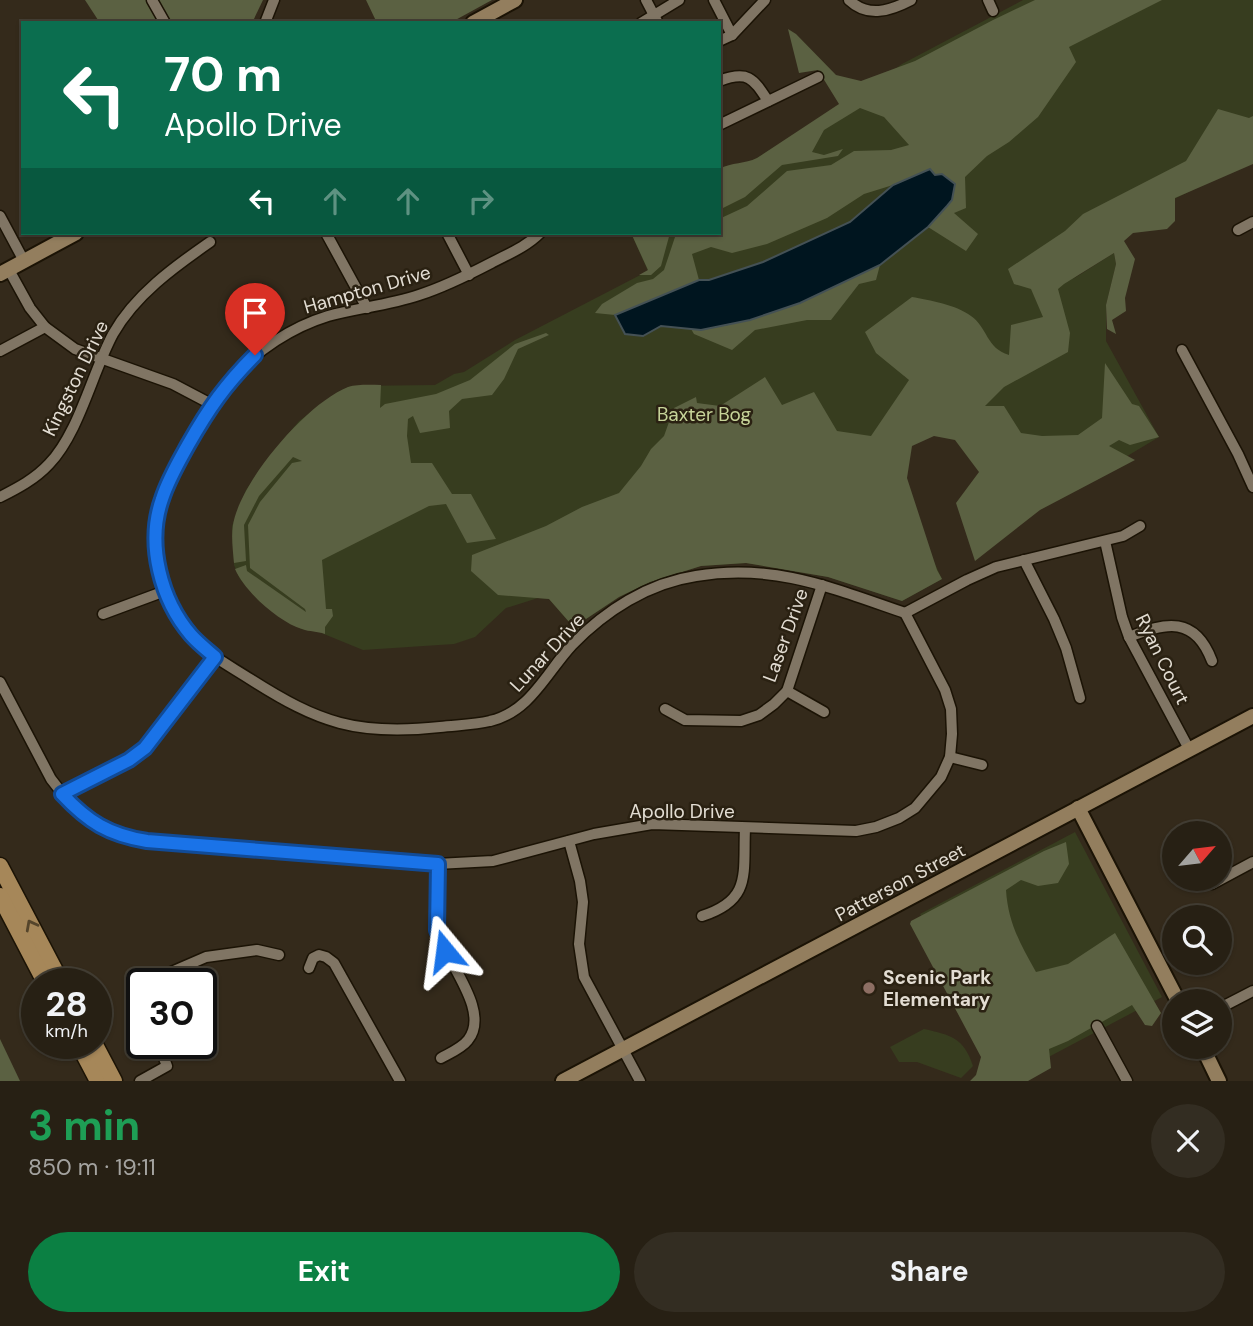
<!DOCTYPE html>
<html lang="en">
<head>
<meta charset="utf-8">
<style>
  body { margin:0; font-family:"DM Sans",sans-serif; background:#332d22; color:#f1f3f6; height:100vh; display:flex; flex-direction:column; font-size:26px; white-space:nowrap }
  * { box-sizing:border-box; margin:0 }
  p { font-size:23px; color:#a4a3a0 }
  .icon { flex:none; width:38px; height:38px; fill:none; stroke:currentColor; stroke-width:2; stroke-linecap:round; stroke-linejoin:round }
  .map { position:relative; height:1081px; overflow:hidden }
  .details { display:flex; flex-direction:column; background:#272014; flex:1 }
  .details>* { flex:none }
  .guide { position:absolute; left:21px; top:21px; width:700px; height:214px; border-radius:0px; box-shadow:0 2px 5px #0004,0 0 0 2px #433e34; background:#0b6e4f; color:#fff; overflow:hidden }
  .needle { width:46px; rotate:62deg }
  .buttons { position:absolute; left:1162px; top:821px; display:grid; gap:14px }
  .buttons a { display:grid; place-items:center; width:70px; height:70px; border-radius:50%; background:#272014; box-shadow:0 2px 5px #0004,0 0 0 2px #433e34; font-size:35px }
  .speed { position:absolute; left:21px; top:968px; display:flex; gap:14px; font-size:35px; font-weight:700; text-align:center }
  .speed>* { display:grid; place-content:center; width:91px; height:91px; border-radius:50%; background:#272014; box-shadow:0 2px 5px #0004,0 0 0 2px #433e34; line-height:1 }
  .speed small { font-size:18px; font-weight:400 }
  .speed .limit { border:4px solid #111; border-radius:10px; background:#fff; color:#111 }
  .pin { position:absolute; display:grid; place-items:center; width:60px; height:60px; color:#fff; margin:-72px -30px; border-radius:50% 50% 50% 0; rotate:-45deg; box-shadow:0 0 7px #0007 }
  .pin .icon { rotate:45deg }
  .me { position:absolute; width:77px; margin:-38px; rotate:344deg; stroke-linejoin:round; filter:drop-shadow(0 0 5px #0008) }
  .turn { display:flex; align-items:center; gap:24px; height:147px; padding:0 28px; font-size:32px }
  .turn .icon { width:91px; height:91px; stroke-width:2.5 }
  .turn b { display:block; font-size:49px; line-height:60px }
  .lanes { display:flex; align-items:center; height:66px; padding:0 28px; background:#0003; justify-content:center; gap:35px; direction:ltr }
  .lanes .off { opacity:.35 }
  .round { display:grid; place-items:center; flex:none; width:74px; height:74px; border-radius:37px; background:#332d22 }
  .summary { display:flex; align-items:center; justify-content:space-between; height:119px; padding:0 28px }
  h1 { font-size:42px; font-weight:700; line-height:52px; color:#1e9e55 }
  .primary-button { display:flex; gap:14px; margin-top:auto; padding:14px 28px }
  .primary-button a { flex:1; height:80px; border-radius:42px; background:#0b8043; color:#fff; font-size:28px; font-weight:700; line-height:80px; text-align:center }
  .primary-button a+a { background:#332d22; color:#f1f3f6 }
  .map>svg:first-child { display:block }
  .green { fill:#373d1f }
  .forest { fill:#5b6142 }
  .water { fill:#00151f; stroke:#445155; stroke-width:2 }
  .lines { fill:none; stroke-linecap:round; stroke-linejoin:round }
  .street-casing { stroke:#1b1305; stroke-width:13 }
  .secondary-casing { stroke:#1b1305; stroke-width:18 }
  .primary-casing { stroke:#1b1305; stroke-width:19 }
  .street { stroke:#807564; stroke-width:10 }
  .secondary { stroke:#937e5e; stroke-width:14 }
  .primary { stroke:#a68759; stroke-width:16 }
  .oneway { stroke:#55452b }
  .route-casing { stroke:#114b97; stroke-width:18 }
  .route { stroke:#1a73e8; stroke-width:12 }
  .education-dot { fill:#8d6e63; stroke:#2a2112; stroke-width:2.5 }
  .labels { text-anchor:middle; stroke-width:5; stroke-linejoin:round; paint-order:stroke }
  .street-label { font-size:19px; fill:#e3ddd3; stroke:#2a2112 }
  .park-label { font-size:19px; fill:#c7d499; stroke:#2a2112 }
  .poi-label { font-size:19px; font-weight:bold; fill:#e3ddd3; stroke:#2a2112; text-anchor:start }
</style>
</head>
<body>
<div class="map">
<svg width="1253" height="1081" viewBox="0 0 1253 1081">
  <rect width="100%" height="100%" fill="#342a1b"/>
  <g class="green">
    <polygon points="1023,0 1253,0 1253,160 1162,205 1073,279 1114,253 1116,264 1106,305 1106,341 1159,437 1114,464 1015,515 924,370 904,376 910,380 874,433 942,579 902,601 828,577 746,563 701,566 650,582 619,597 586,619 577,631 549,599 538,598 506,608 475,637 454,644 363,650 319,632 301,629 258,600 240,579 234,565 232,526 246,490 269,457 299,421 338,392 351,386 435,385 454,374 464,372 515,340 648,271 631,233 719,233 719,177 757,158 856,96 902,64"/>
    <polygon points="1075,832 1162,997 1007,1079 920,914"/>
    <path d="M924,1029C951,1035 964,1038 973,1066L961,1078L917,1062H899L890,1047Z"/>
  </g>
  <g class="forest">
    <polygon points="85,0 263,0 252,23 100,23"/>
    <polygon points="366,0 492,0 450,23 377,23"/>
    <path d="M1035,0H1162L1069,47L1076,62L1038,117L1009,142L987,156L965,177L966,208L954,213L978,234L966,251L928,227L946,207L935,176L930,169L893,185L864,194L827,218L767,244L732,253L711,247L692,254L699,280L615,315L595,313L602,304L637,283L653,279L664,270L676,234L719,233V219L747,206L787,171L831,165L854,151L891,150L909,145L884,117L860,108L824,130L812,152L824,155L843,149L838,156L782,165L745,197L719,210V169C732,162 745,164 757,158L839,104L818,70L799,73L788,29L796,34L836,75L861,81L915,61L993,20Z"/>
    <path d="M1218,109L1249,118L1253,116V164L1175,198V221L1167,229L1133,233L1124,241L1135,259L1125,298L1126,311L1112,320L1116,334L1107,329L1106,305L1116,264L1114,253L1064,284L1058,289L1070,333L1068,352L1004,387L985,406H1004L1021,433L1042,436L1078,435L1102,418L1105,363L1132,404L1139,406L1159,437L1130,445L1119,440L1109,446L1135,460L1040,510L975,561L956,503L979,472L955,440L934,436L912,446L907,478L937,570L942,579L902,601L828,577L746,563L701,566L650,582L619,597L586,619L577,631L549,599L498,595L471,571L472,555L546,526L582,507L619,493L641,466L651,449L664,436L674,408L696,397L697,403L720,406L765,377L782,405L814,392L837,431L871,436L909,380L876,353L865,332L912,297C929,300 957,305 971,316C988,328 986,348 1009,355L1011,325L1043,317L1031,289L1014,284L1008,269L1065,231L1083,214L1186,161Z"/>
    <polygon points="631,233 670,233 661,266 651,275 639,275 648,270"/>
    <path d="M880,265L876,280L859,284L831,320H807L755,330L732,350L694,334L691,329C704,330 715,327 728,325C782,313 830,288 880,265Z"/>
    <path d="M546,333L549,335L518,349L504,379L492,395L462,399L449,411L450,428L420,433L413,416L408,419L407,436L411,463H432L452,494H471L496,539L467,543L446,504L429,506L322,560L326,609H332L333,616L325,627V634C317,631 310,632 302,629C279,622 245,592 235,569L246,565L247,571L306,612L305,609L250,568L248,525L260,502L292,463L302,461L293,457L259,496L244,525L246,561L234,563C233,551 231,537 233,525C240,481 307,403 348,387C358,384 371,385 381,385L380,408L385,404L436,394L470,380L515,344Z"/>
    <path d="M1066,842L1069,864L1058,883L1038,886L1021,880L1006,890C1008,922 1020,944 1036,972L1068,964L1115,933L1161,1013L1152,1026L1145,1025L1132,1005L1068,1041L1049,1049L1051,1068L1028,1081H970L976,1075L981,1057L910,924L911,921L1044,851Z"/>
    <polygon points="0,1039 20,1081 0,1081"/>
  </g>
  <polygon class="water" points="930,169 935,175 942,174 955,184 952,200 947,206 928,227 880,265 800,303 750,320 701,330 661,326 643,336 625,334 615,315 699,280 709,280 763,262 850,222 893,185"/>
  <g class="lines">
    <g class="street-casing">
      <g id="street">
        <polyline points="152,0 165,23"/>
        <polyline points="646,0 658,23"/>
        <polyline points="714,0 732,35"/>
        <path d="M849,0C868,18 890,11 911,0"/>
        <polyline points="988,0 993,11"/>
        <polyline points="265,23 274,0"/>
        <polyline points="641,23 679,0"/>
        <polyline points="719,41 732,35 765,0"/>
        <path d="M719,81C748,70 753,78 768,101"/>
        <polyline points="719,125 818,77"/>
        <polyline points="0,216 24,261"/>
        <polyline points="1238,230 1253,222"/>
        <polyline points="326,233 367,308"/>
        <polyline points="447,233 469,275"/>
        <path d="M540,233C526,247 508,254 491,263C468,275 444,287 419,295C389,305 358,308 328,316C292,327 257,350 232,378C214,397 202,421 189,444C178,462 166,481 160,502C148,548 160,601 192,637C208,655 230,666 250,679C319,723 357,736 440,727C456,725 474,725 490,721C530,712 546,673 572,645C605,611 648,583 696,576C774,563 832,588 905,613L967,580L996,567L1123,536L1140,526"/>
        <polyline points="9,270 30,308 45,327 75,349 173,384 211,404"/>
        <polyline points="1182,350 1238,454 1253,487"/>
        <polyline points="0,351 45,327"/>
        <path d="M0,497C18,488 35,479 49,464C79,433 92,373 113,334C135,295 174,267 210,242"/>
        <polyline points="1105,541 1122,617 1129,637 1189,749"/>
        <polyline points="1024,560 1054,619 1066,648 1080,698"/>
        <polyline points="103,614 165,591"/>
        <path d="M1129,637C1166,622 1195,616 1212,661"/>
        <path d="M0,682L51,779C78,816 102,833 147,841L437,864L493,861L594,834L652,824L856,831L876,827L899,818L915,808L941,777L950,757L952,734L951,709L945,690L905,613"/>
        <polyline points="787,691 824,712"/>
        <polyline points="665,709 685,720 741,721 759,715 774,704 787,691 822,585"/>
        <polyline points="950,757 982,765"/>
        <polyline points="62,794 129,760 145,749 215,657"/>
        <polyline points="569,841 580,881 583,902 579,944 584,977 640,1081"/>
        <path d="M437,864C437,885 433,909 437,929C443,959 492,1010 468,1040C462,1048 450,1053 441,1058"/>
        <polyline points="1212,884 1253,862"/>
        <path d="M702,916C752,900 743,874 745,828"/>
        <polyline points="309,968 313,958 319,955 326,957 334,963 400,1081"/>
        <polyline points="156,984 169,973 206,957 257,950 279,955"/>
        <polyline points="1220,1008 1253,991"/>
        <polyline points="1097,1026 1127,1081"/>
        <polyline points="140,1081 167,1066 158,1043"/>
      </g>
    </g>
    <g class="secondary-casing">
      <g id="secondary">
        <polyline points="473,23 515,0"/>
        <polyline points="0,274 76,233"/>
        <polyline points="1078,808 1178,1001"/>
        <polyline points="1202,1046 1219,1081"/>
        <polyline points="563,1081 1253,716"/>
      </g>
    </g>
    <g class="primary-casing">
      <g id="primary">
        <polyline points="0,866 62,984"/>
        <polyline points="0,896 46,984"/>
        <polyline points="78,1043 98,1081"/>
        <polyline points="94,1043 114,1081"/>
      </g>
    </g>
    <use href="#street" class="street"/>
    <use href="#secondary" class="secondary"/>
    <use href="#primary" class="primary"/>
  </g>
  <defs><path id="oneway-chevron" d="M-2-3.5L2.5 0L-2 3.5" fill="none" stroke-width="1.6" stroke-linecap="round" stroke-linejoin="round" transform="scale(1.75)"/></defs>
  <use class="oneway" href="#oneway-chevron" transform="translate(31 925) rotate(-118)"/>
  <g class="lines">
    <g class="route-casing">
      <path id="route" d="M255,355C225,385 209,408 188,445C178,463 168,480 162,499C146,544 161,600 191,635C198,643 207,650 215,657L145,748L129,760L62,794C88,822 109,835 147,841L438,864L437,930L445,951"/>
    </g>
    <use href="#route" class="route"/>
  </g>
  <circle class="education-dot" cx="869" cy="988" r="7"/>
  <g class="labels">
    <g class="street-label">
      <text transform="translate(367 289) rotate(-16)" y="7">Hampton Drive</text>
      <text transform="translate(75 378) rotate(-64)" y="7">Kingston Drive</text>
      <text transform="translate(785 635) rotate(-70)" y="7">Laser Drive</text>
      <text transform="translate(547 652) rotate(-47)" y="7">Lunar Drive</text>
      <text transform="translate(1163 659) rotate(64)" y="7">Ryan Court</text>
      <text x="682" y="818">Apollo Drive</text>
      <text transform="translate(900 882) rotate(-28)" y="7">Patterson Street</text>
    </g>
    <g class="park-label">
      <text x="704" y="421">Baxter Bog</text>
    </g>
    <g class="poi-label">
      <text x="883" y="984">Scenic Park<tspan x="883" dy="22">Elementary</tspan></text>
    </g>
  </g>
</svg>
<div class="buttons">
<a><svg class="needle" viewBox="-14 -14 28 28"><path d="M0-13l5 13h-10z" fill="#e53935"/><path d="M0 13l5-13h-10z" fill="#a4a3a0"/></svg></a>
<a><svg class="icon" aria-label="search" viewBox="0 0 24 24"><circle cx="10" cy="10" r="6"/><path d="M15 15l6 6"/></svg></a>
<a><svg class="icon" aria-label="layers" viewBox="0 0 24 24"><path d="M12 4l9 5-9 5-9-5zM3 14l9 5 9-5"/></svg></a>
</div>
<div class="speed"><div>28<small>km/h</small></div><div class="limit">30</div></div>
<div class="pin" style="left:255px;top:355px;background:#d93025"><svg class="icon" aria-label="arrive" viewBox="0 0 24 24"><path d="M6 21V4h12l-3 4 3 4H6"/></svg></div>
<svg class="me" style="left:445px;top:951px" viewBox="-20 -20 40 40"><path d="M0-17L14 15 0 8-14 15z" fill="#1a73e8" stroke="#fff" stroke-width="4"/></svg>
<div class="guide">
<div class="turn"><svg class="icon" aria-label="left" viewBox="0 0 24 24"><path d="M17 20v-9H6M10 6l-5 5 5 5"/></svg><div><b>70 m</b>Apollo Drive</div></div>
<div class="lanes"><svg class="icon" aria-label="left" viewBox="0 0 24 24"><path d="M17 20v-9H6M10 6l-5 5 5 5"/></svg><svg class="icon off" aria-label="ahead" viewBox="0 0 24 24"><path d="M12 20V5M6 11l6-6 6 6"/></svg><svg class="icon off" aria-label="ahead" viewBox="0 0 24 24"><path d="M12 20V5M6 11l6-6 6 6"/></svg><svg class="icon off" aria-label="right" viewBox="0 0 24 24"><path d="M7 20v-9h11M14 6l5 5-5 5"/></svg></div>
</div>
</div>
<section class="details">
<div class="summary"><div><h1>3 min</h1><p>850 m · 19:11</p></div><a class="round"><svg class="icon" aria-label="close" viewBox="0 0 24 24"><path d="M6 6l12 12M18 6L6 18"/></svg></a></div>
<div class="primary-button"><a>Exit</a><a>Share</a></div>
</section>
</body>
</html>
